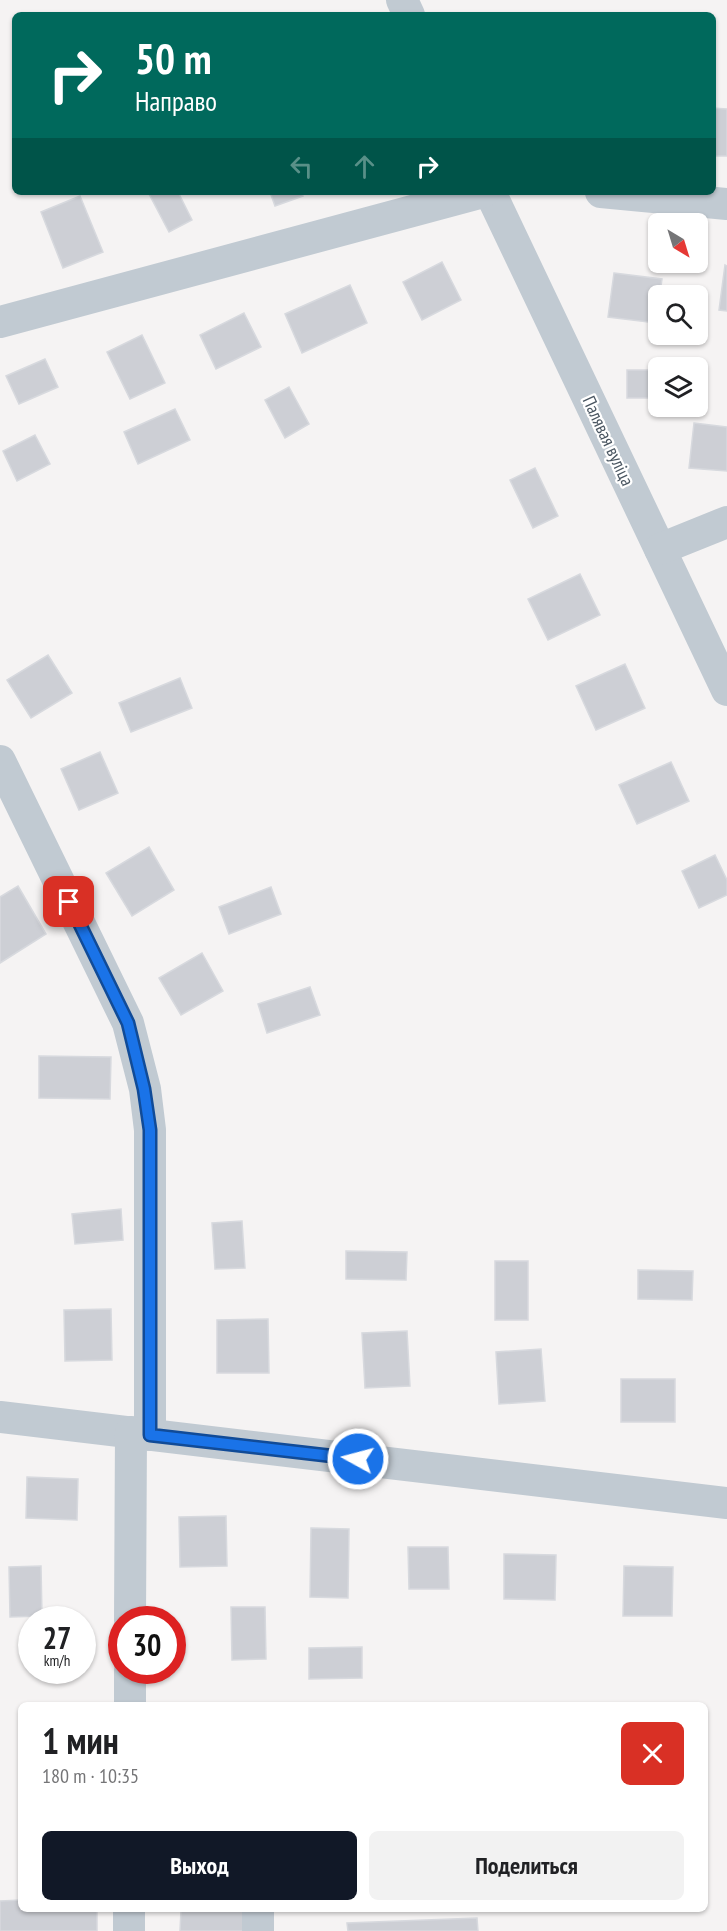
<!DOCTYPE html>
<html lang="ru">
<head>
<meta charset="utf-8">
<style>
  body { margin:0; font-family:"PT Sans Narrow",sans-serif; background:#f2f2f2; color:#202124; height:100vh; display:flex; flex-direction:column; font-size:22px; white-space:nowrap }
  * { box-sizing:border-box; margin:0 }
  p { font-size:20px; color:#757577 }
  .icon { flex:none; width:33px; height:33px; fill:none; stroke:currentColor; stroke-width:2; stroke-linecap:round; stroke-linejoin:round }
  .map { position:relative; flex:1; overflow:hidden }
  .sheet { position:absolute; left:18px; top:1702px; width:690px; height:210px; display:flex; flex-direction:column; background:#fff; border-radius:9px; box-shadow:0 2px 4px #0004 }
  .sheet>* { flex:none }
  .hud { position:absolute; left:12px; top:12px; width:704px; height:183px; border-radius:9px; box-shadow:0 2px 4px #0004; background:#00695c; color:#fff; overflow:hidden }
  .needle { width:39px; rotate:142deg }
  .buttons { position:absolute; left:648px; top:213px; display:grid; gap:12px }
  .buttons a { display:grid; place-items:center; width:60px; height:60px; border-radius:9px; background:#fff; box-shadow:0 2px 4px #0004; font-size:30px }
  .speed { position:absolute; left:18px; top:1606px; display:flex; gap:12px; font-size:30px; font-weight:700; text-align:center }
  .speed>* { display:grid; place-content:center; width:78px; height:78px; border-radius:50%; background:#fff; box-shadow:0 2px 4px #0004; line-height:1 }
  .speed small { font-size:15px; font-weight:400 }
  .speed .limit { border:9px solid #d22; background:#fff; color:#111 }
  .pin { position:absolute; display:grid; place-items:center; width:51px; height:51px; color:#fff; margin:-26px; border-radius:12px; box-shadow:0 3px 9px #0006 }
  .me { position:absolute; width:66px; margin:-33px; rotate:277deg; stroke-linejoin:round; filter:drop-shadow(0 0 4px #0008) }
  .turn { display:flex; align-items:center; gap:21px; height:126px; padding:0 24px; font-size:27px }
  .turn .icon { width:78px; height:78px; stroke-width:2.5 }
  .turn b { display:block; font-size:42px; line-height:51px }
  .lanes { display:flex; align-items:center; height:57px; padding:0 24px; background:#0003; justify-content:center; gap:30px; direction:ltr }
  .lanes .off { opacity:.35 }
  .round { display:grid; place-items:center; flex:none; width:63px; height:63px; border-radius:9px; background:#f2f2f2 }
  .head { display:flex; align-items:center; justify-content:space-between; height:102px; padding:0 24px }
  h1 { font-size:36px; font-weight:700; line-height:45px }
  .action { display:flex; gap:12px; margin-top:auto; padding:12px 24px }
  .action a { flex:1; height:69px; border-radius:9px; background:#111827; color:#fff; font-size:24px; font-weight:700; line-height:69px; text-align:center }
  .action a+a { background:#f2f2f2; color:#202124 }
  .map>svg:first-child { display:block }
  .building { fill:#cdcfd5; stroke:#d7d9de; stroke-width:1.5 }
  .lines { fill:none; stroke-linecap:round; stroke-linejoin:round }
  .minor { stroke:#c1cad2; stroke-width:32 }
  .route-casing { stroke:#114b97; stroke-width:15 }
  .route { stroke:#1a73e8; stroke-width:10 }
  .labels { text-anchor:middle; stroke-width:4.5; stroke-linejoin:round; paint-order:stroke }
  .street-label { font-size:18px; fill:#4a5661; stroke:#fff }
</style>
</head>
<body>
<div class="map">
<svg width="727" height="1931" viewBox="0 0 727 1931">
  <rect width="100%" height="100%" fill="#f5f3f3"/>
  <g class="building">
    <polygon points="712,108 727,109 727,156 712,156"/>
    <polygon points="148,192 178,192 192,220 169,232"/>
    <polygon points="270,192 301,192 303,196 275,206"/>
    <polygon points="80,196 103,252 63,268 41,212"/>
    <polygon points="442,262 461,300 422,320 403,282"/>
    <polygon points="725,265 727,266 727,311 719,310"/>
    <polygon points="614,273 662,279 656,323 608,317"/>
    <polygon points="350,285 367,323 302,353 285,314"/>
    <polygon points="244,313 261,347 216,369 200,335"/>
    <polygon points="142,335 165,383 130,399 107,352"/>
    <polygon points="45,359 58,387 19,404 6,376"/>
    <rect x="627" y="370" width="31" height="28"/>
    <polygon points="289,387 309,424 285,438 265,400"/>
    <polygon points="175,409 190,440 138,464 124,432"/>
    <polygon points="694,423 727,427 727,471 689,468"/>
    <polygon points="35,435 50,464 17,481 3,451"/>
    <polygon points="535,468 558,516 533,528 510,480"/>
    <polygon points="580,574 600,615 548,640 528,599"/>
    <polygon points="48,655 72,693 31,718 7,680"/>
    <polygon points="625,664 645,708 596,730 576,686"/>
    <polygon points="180,678 192,708 131,732 119,703"/>
    <polygon points="100,752 118,793 79,810 61,769"/>
    <polygon points="671,762 689,801 637,824 619,785"/>
    <polygon points="149,847 174,890 132,916 106,873"/>
    <polygon points="715,855 727,880 727,895 699,908 682,871"/>
    <polygon points="18,886 46,934 0,963 0,897"/>
    <polygon points="271,887 281,914 229,934 219,907"/>
    <polygon points="202,953 223,991 181,1015 159,978"/>
    <polygon points="310,987 320,1015 267,1033 258,1004"/>
    <polygon points="39,1056 111,1057 110,1099 39,1098"/>
    <polygon points="121,1209 123,1240 75,1244 72,1214"/>
    <polygon points="242,1221 245,1268 215,1269 212,1223"/>
    <polygon points="346,1251 407,1252 406,1280 346,1279"/>
    <rect x="495" y="1261" width="33" height="59"/>
    <polygon points="638,1270 693,1271 692,1300 638,1299"/>
    <polygon points="111,1309 112,1360 65,1361 64,1310"/>
    <polygon points="268,1319 269,1373 217,1373 217,1320"/>
    <polygon points="407,1331 410,1386 365,1388 362,1333"/>
    <polygon points="541,1349 545,1401 499,1404 496,1352"/>
    <rect x="621" y="1379" width="54" height="43"/>
    <polygon points="27,1477 78,1479 77,1520 26,1518"/>
    <polygon points="226,1516 227,1566 180,1567 179,1517"/>
    <polygon points="311,1528 349,1529 348,1598 310,1597"/>
    <polygon points="408,1547 448,1547 449,1589 409,1589"/>
    <polygon points="504,1554 556,1555 555,1600 504,1599"/>
    <polygon points="41,1566 42,1616 10,1617 9,1567"/>
    <polygon points="624,1566 673,1567 672,1616 623,1616"/>
    <polygon points="231,1607 265,1607 266,1659 232,1660"/>
    <polygon points="362,1647 362,1678 309,1679 309,1648"/>
    <polygon points="21,1900 21,1910 97,1910 97,1931 0,1931 0,1901"/>
    <polygon points="181,1910 244,1910 243,1931 180,1931"/>
    <polygon points="477,1918 478,1931 348,1931 347,1923"/>
  </g>
  <g class="lines">
    <g class="minor">
      <polyline points="402,0 409,15"/>
      <polyline points="490,192 727,690"/>
      <polyline points="601,192 727,204"/>
      <polyline points="0,322 483,192"/>
      <polyline points="660,549 727,522"/>
      <polyline points="0,761 128,1023 145,1089 150,1130 150,1435"/>
      <polyline points="0,1417 727,1503"/>
      <polyline points="130,1620 131,1432"/>
      <polyline points="130,1706 130,1671"/>
      <polyline points="258,1910 258,1931"/>
      <polyline points="129,1931 129,1910"/>
    </g>
  </g>
  <g class="lines">
    <g class="route-casing">
      <polyline id="route" points="69,902 128,1023 144,1089 150,1130 150,1435 358,1459"/>
    </g>
    <use href="#route" class="route"/>
  </g>
  <g class="labels">
    <g class="street-label">
      <text transform="translate(608 441) rotate(65)" y="6">Палявая вуліца</text>
    </g>
  </g>
</svg>
<div class="buttons">
<a><svg class="needle" viewBox="-14 -14 28 28"><path d="M0-13l5 13h-10z" fill="#e53935"/><path d="M0 13l5-13h-10z" fill="#757577"/></svg></a>
<a><svg class="icon" aria-label="search" viewBox="0 0 24 24"><circle cx="10" cy="10" r="6"/><path d="M15 15l6 6"/></svg></a>
<a><svg class="icon" aria-label="layers" viewBox="0 0 24 24"><path d="M12 4l9 5-9 5-9-5zM3 14l9 5 9-5"/></svg></a>
</div>
<div class="speed"><div>27<small>km/h</small></div><div class="limit">30</div></div>
<div class="pin" style="left:69px;top:902px;background:#d93025"><svg class="icon" aria-label="arrive" viewBox="0 0 24 24"><path d="M6 21V4h12l-3 4 3 4H6"/></svg></div>
<svg class="me" style="left:358px;top:1459px" viewBox="-20 -20 40 40"><circle r="17" fill="#1a73e8" stroke="#fff" stroke-width="3"/><path d="M0-11L8 9 0 5-8 9z" fill="#fff"/></svg>
<div class="hud">
<div class="turn"><svg class="icon" aria-label="right" viewBox="0 0 24 24"><path d="M7 20v-9h11M14 6l5 5-5 5"/></svg><div><b>50 m</b>Направо</div></div>
<div class="lanes"><svg class="icon off" aria-label="left" viewBox="0 0 24 24"><path d="M17 20v-9H6M10 6l-5 5 5 5"/></svg><svg class="icon off" aria-label="ahead" viewBox="0 0 24 24"><path d="M12 20V5M6 11l6-6 6 6"/></svg><svg class="icon" aria-label="right" viewBox="0 0 24 24"><path d="M7 20v-9h11M14 6l5 5-5 5"/></svg></div>
</div>
<section class="sheet">
<div class="head"><div><h1>1 мин</h1><p>180 m · 10:35</p></div><a class="round" style="background:#d93025;color:#fff"><svg class="icon" aria-label="close" viewBox="0 0 24 24"><path d="M6 6l12 12M18 6L6 18"/></svg></a></div>
<div class="action"><a>Выход</a><a>Поделиться</a></div>
</section>
</div>
</body>
</html>
